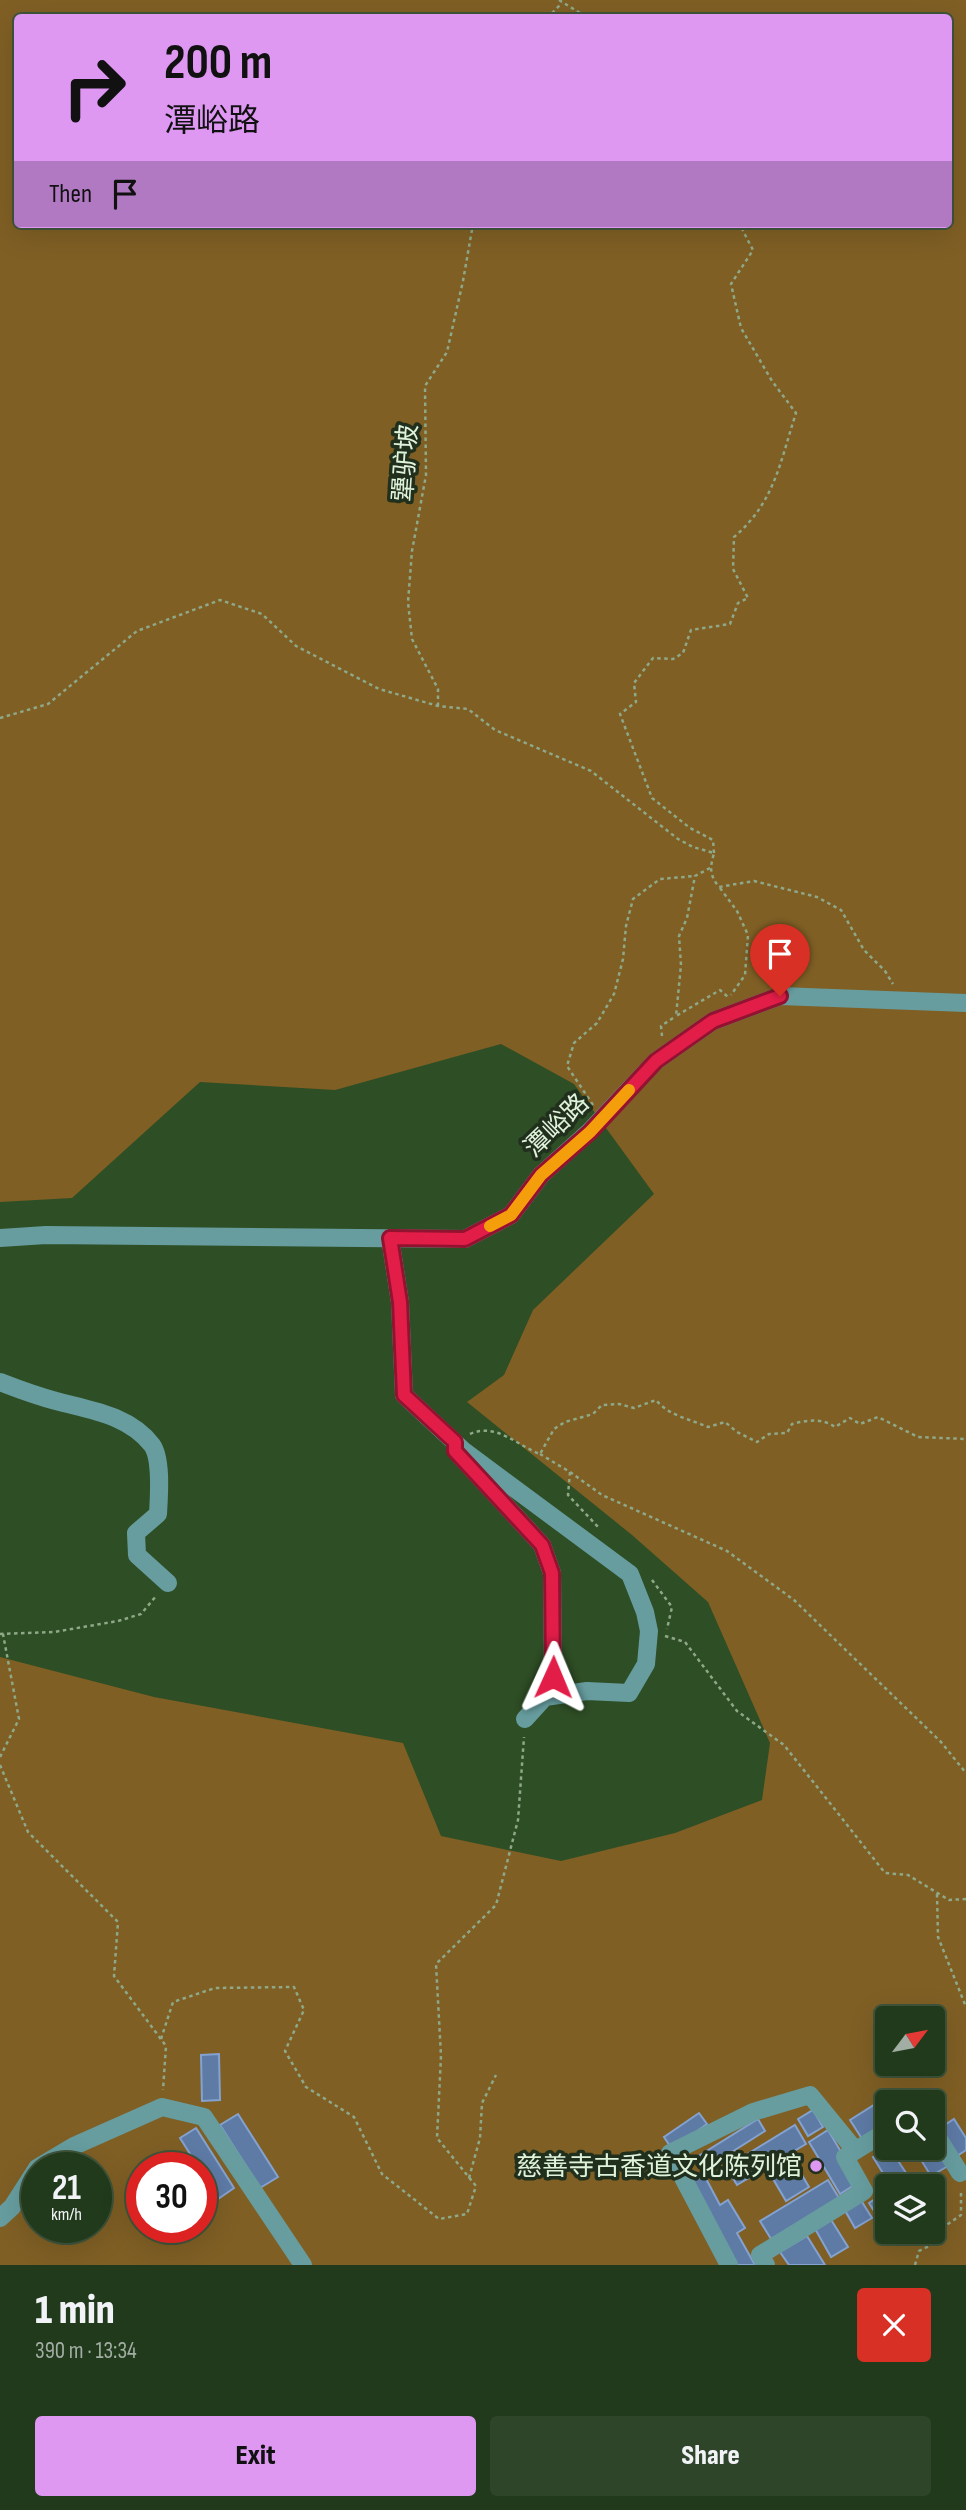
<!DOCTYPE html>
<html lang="en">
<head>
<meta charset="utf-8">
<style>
  body { margin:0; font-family:"Sofia Sans Condensed","Noto Sans SC",sans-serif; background:#2e4529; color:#f1f3f6; height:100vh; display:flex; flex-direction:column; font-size:26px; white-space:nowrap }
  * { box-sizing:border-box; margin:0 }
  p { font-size:23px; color:#a2ada3 }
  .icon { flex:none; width:38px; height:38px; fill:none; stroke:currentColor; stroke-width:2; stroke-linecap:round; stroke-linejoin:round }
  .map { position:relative; height:2265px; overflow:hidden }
  .panel { display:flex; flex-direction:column; background:#223a1c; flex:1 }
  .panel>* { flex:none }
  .guide { position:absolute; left:14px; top:14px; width:938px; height:214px; border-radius:7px; box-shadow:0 7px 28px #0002,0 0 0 2px #3f543b; background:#de98f2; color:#111; overflow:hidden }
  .needle { width:46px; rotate:58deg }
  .fabs { position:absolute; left:875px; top:2006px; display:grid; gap:14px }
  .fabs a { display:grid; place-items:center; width:70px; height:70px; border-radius:7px; background:#223a1c; box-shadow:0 7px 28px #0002,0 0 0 2px #3f543b; font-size:35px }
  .speed { position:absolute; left:21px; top:2152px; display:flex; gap:14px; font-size:35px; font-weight:700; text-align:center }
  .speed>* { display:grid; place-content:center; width:91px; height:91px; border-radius:50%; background:#223a1c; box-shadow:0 7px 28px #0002,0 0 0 2px #3f543b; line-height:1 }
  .speed small { font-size:18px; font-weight:400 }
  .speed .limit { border:10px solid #d22; background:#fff; color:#111 }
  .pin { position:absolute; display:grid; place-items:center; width:60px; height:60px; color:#fff; margin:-72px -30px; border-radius:50% 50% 50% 0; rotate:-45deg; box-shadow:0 0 7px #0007 }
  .pin .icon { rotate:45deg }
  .me { position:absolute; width:77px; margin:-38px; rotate:1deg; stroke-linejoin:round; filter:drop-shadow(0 0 5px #0008) }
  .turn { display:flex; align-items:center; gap:24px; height:147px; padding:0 35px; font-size:32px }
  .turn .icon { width:91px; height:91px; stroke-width:2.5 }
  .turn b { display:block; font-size:49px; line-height:60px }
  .then { display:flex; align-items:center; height:66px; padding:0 35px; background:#0003; gap:14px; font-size:26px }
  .round { display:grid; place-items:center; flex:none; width:74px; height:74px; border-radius:7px; background:#2e4529 }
  .head { display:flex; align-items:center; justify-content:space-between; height:119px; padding:0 35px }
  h1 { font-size:42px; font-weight:800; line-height:52px }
  .button { display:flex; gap:14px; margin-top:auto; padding:14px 35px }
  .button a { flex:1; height:80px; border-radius:7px; background:#de98f2; color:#111; font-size:28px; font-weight:800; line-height:80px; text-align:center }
  .button a+a { background:#2e4529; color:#f1f3f6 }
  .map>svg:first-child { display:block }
  .green { fill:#7f5f24; fill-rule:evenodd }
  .building { fill:#5e7ba6; stroke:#84a2d0; stroke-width:2 }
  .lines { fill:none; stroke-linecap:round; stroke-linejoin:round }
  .path { stroke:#8fa888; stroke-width:2.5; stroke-dasharray:3.5 3.5; stroke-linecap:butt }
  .minor { stroke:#679d9f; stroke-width:18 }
  .route-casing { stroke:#92132f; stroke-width:18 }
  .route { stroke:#e11d48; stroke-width:12 }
  .slow { stroke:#f59e0b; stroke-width:12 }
  .poi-dot { fill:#de98f2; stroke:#212f1d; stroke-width:2.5 }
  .labels { text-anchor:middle; stroke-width:7; stroke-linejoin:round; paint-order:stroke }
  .street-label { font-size:26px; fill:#dff2da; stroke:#212f1d }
  .poi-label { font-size:26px; fill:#dff2da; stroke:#212f1d; text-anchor:end }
</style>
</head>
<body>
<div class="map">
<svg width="966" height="2265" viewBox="0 0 966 2265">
  <rect width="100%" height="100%" fill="#2e4e25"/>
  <path class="green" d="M0,0H966V2265H0V1657L154,1697L403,1743L441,1836L561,1861L675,1833L762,1800L770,1743L708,1602L632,1535L467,1402L504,1375L533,1310L654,1194L574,1084L501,1044L335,1090L200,1082L72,1198L0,1202ZM18,18H948V224H18ZM887,2018H933V2063H887ZM887,2102H933V2147H887ZM37,2168H96V2228H37ZM142,2168H201V2228H142ZM887,2186H933V2231H887Z"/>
  <g class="building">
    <polygon points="219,2054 220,2100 202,2101 201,2055"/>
    <polygon points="896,2091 903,2102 887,2102 887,2128 864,2142 850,2120"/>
    <polygon points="813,2110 823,2127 808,2136 798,2119"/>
    <polygon points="699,2113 707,2124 672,2149 664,2137"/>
    <polygon points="238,2114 278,2177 260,2188 220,2125"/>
    <polygon points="758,2119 765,2131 705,2169 697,2157"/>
    <polygon points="954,2119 966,2138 966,2150 954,2158 937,2130"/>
    <polygon points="795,2125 806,2144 737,2185 726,2167"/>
    <polygon points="196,2128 234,2188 218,2199 201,2172 201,2168 199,2168 180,2138"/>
    <polygon points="828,2130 859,2182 840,2194 809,2142"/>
    <polygon points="933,2141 948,2166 931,2176 913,2147 933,2147"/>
    <polygon points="889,2147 910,2179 900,2186 891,2186 873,2157"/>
    <polygon points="792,2158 809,2187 786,2201 769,2172"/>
    <polygon points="703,2173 720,2205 728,2200 745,2228 737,2233 755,2265 737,2265 689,2182"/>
    <polygon points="828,2180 839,2198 771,2239 760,2221"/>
    <polygon points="887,2191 887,2207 876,2214 869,2203"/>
    <polygon points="859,2197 872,2218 855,2228 843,2207"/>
    <polygon points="830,2218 848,2247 831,2257 814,2227"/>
    <polygon points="807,2236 825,2265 789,2265 780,2252"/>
  </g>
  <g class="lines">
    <g class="path">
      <polyline points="559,0 588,18"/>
      <polyline points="547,18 562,3"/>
      <polyline points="438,706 438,689 412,639 408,602 412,551 426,475 425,386 447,352 463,281 473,224"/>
      <path d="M0,718L48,704L137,631L220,600L262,614L296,646L379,689L438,706L468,709L495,730L591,771L678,839L693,847L714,853C710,868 709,874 719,887L754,881L817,897L841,910L864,950L885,971L893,984"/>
      <path d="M714,853L713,840L690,828L652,798L620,714L636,702L634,683L653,658L673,659L683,653L691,630L730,624L738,603L748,598L733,569L734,537C775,502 780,462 796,413L772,381L741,328L731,284L753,250L743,231L742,224"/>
      <polyline points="710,868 695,876 687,918 679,936 681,965 676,1016 720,990 728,997"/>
      <polyline points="720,888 737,911 748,935 745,975 731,995"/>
      <polyline points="662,1036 661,1026 676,1016"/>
      <polyline points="593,1105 567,1066 574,1043 597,1023 614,994 623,959 626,926 633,899 660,879 695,876"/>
      <path d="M470,1434C496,1422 518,1446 540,1454L554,1429L565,1422L593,1414L602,1405L619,1404L634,1408L656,1400C669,1416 690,1419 708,1427L725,1422L737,1432L757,1442L769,1434L787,1433L792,1424C807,1420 823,1418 835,1427L850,1418L860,1424L878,1417L918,1437L966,1439"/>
      <polyline points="540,1454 570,1472 568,1495 600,1529"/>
      <polyline points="570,1472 602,1495 727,1551 794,1600 941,1742 966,1773"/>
      <polyline points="652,1580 672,1607 667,1629"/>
      <polyline points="0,1634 54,1632 118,1621 141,1614 157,1595"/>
      <polyline points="665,1636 685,1642 737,1711 784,1745 885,1873 908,1875 949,1900 966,1899"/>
      <polyline points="0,1757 19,1719 3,1634"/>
      <polyline points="0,1765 28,1832 118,1922 114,1976 166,2046 163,2090"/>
      <polyline points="937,1894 938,1937 966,2007"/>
      <polyline points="161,2039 173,2002 215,1988 294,1987 304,2010 285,2051 306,2087 354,2117 382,2174 439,2219 467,2214 476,2186 437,2138 441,2056 436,1964 496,1905 518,1820 524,1737"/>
      <polyline points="469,2178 480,2138 482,2103 496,2075"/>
      <polyline points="915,2265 919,2251 940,2241 948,2224 961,2215 961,2190"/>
    </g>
    <g class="minor">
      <polyline points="0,1238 46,1235 465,1239 511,1215 541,1175 590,1131 656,1061 713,1021 780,996 966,1003"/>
      <polyline points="390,1238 400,1302 404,1395 464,1451 630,1574 645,1612 649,1631 646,1664 629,1693 587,1691 545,1697 525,1719"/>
      <path d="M0,1382C18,1389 37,1396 56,1401C90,1410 129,1415 152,1445C162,1459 159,1496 158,1514L136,1533L137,1555L168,1583"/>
      <polyline points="460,1456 542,1545 552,1573 553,1677 545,1697"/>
      <polyline points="933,2130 960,2173"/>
      <polyline points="0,2218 12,2207 37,2168 74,2146 162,2107 204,2117 303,2265"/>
      <polyline points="729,2265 670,2153 753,2112 810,2095 855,2150"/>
      <polyline points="766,2265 760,2255 864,2191 845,2157 887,2131"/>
    </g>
  </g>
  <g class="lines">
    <g class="route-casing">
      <polyline id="route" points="553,1677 552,1573 542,1545 455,1451 455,1442 404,1395 400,1302 390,1238 465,1239 511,1215 541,1175 590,1132 656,1061 713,1021 780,996"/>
    </g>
    <use href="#route" class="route"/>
    <polyline class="slow" points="490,1226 511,1215 541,1175 590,1132 629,1090"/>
  </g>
  <circle class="poi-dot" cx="816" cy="2166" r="7"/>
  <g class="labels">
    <g class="street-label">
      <text transform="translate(405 463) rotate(-86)" y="9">犟驴坡</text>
      <text transform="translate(556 1125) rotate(-44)" y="9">潭峪路</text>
    </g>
    <g class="poi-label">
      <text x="802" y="2175">慈善寺古香道文化陈列馆</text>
    </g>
  </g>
</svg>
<div class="fabs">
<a><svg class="needle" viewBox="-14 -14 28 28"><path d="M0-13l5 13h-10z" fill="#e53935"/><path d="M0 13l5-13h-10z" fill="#a2ada3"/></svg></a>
<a><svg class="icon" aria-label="search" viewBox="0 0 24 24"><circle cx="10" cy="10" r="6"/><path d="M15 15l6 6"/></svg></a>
<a><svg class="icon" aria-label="layers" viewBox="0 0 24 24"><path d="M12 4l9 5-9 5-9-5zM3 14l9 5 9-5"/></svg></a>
</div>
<div class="speed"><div>21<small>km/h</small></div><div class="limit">30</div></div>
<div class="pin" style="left:780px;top:996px;background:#d93025"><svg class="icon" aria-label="arrive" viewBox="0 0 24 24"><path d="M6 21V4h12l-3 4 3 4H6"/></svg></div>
<svg class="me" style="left:553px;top:1677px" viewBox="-20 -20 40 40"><path d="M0-17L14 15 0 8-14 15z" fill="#e11d48" stroke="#fff" stroke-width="4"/></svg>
<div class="guide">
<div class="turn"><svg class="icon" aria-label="right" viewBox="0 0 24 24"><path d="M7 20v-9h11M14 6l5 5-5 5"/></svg><div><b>200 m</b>潭峪路</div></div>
<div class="then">Then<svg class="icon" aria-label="arrive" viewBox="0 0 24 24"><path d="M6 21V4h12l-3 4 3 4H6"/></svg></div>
</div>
</div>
<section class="panel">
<div class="head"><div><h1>1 min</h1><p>390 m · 13:34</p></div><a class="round" style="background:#d93025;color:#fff"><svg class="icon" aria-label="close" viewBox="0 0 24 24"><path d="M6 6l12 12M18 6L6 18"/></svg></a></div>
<div class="button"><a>Exit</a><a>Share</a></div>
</section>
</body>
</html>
